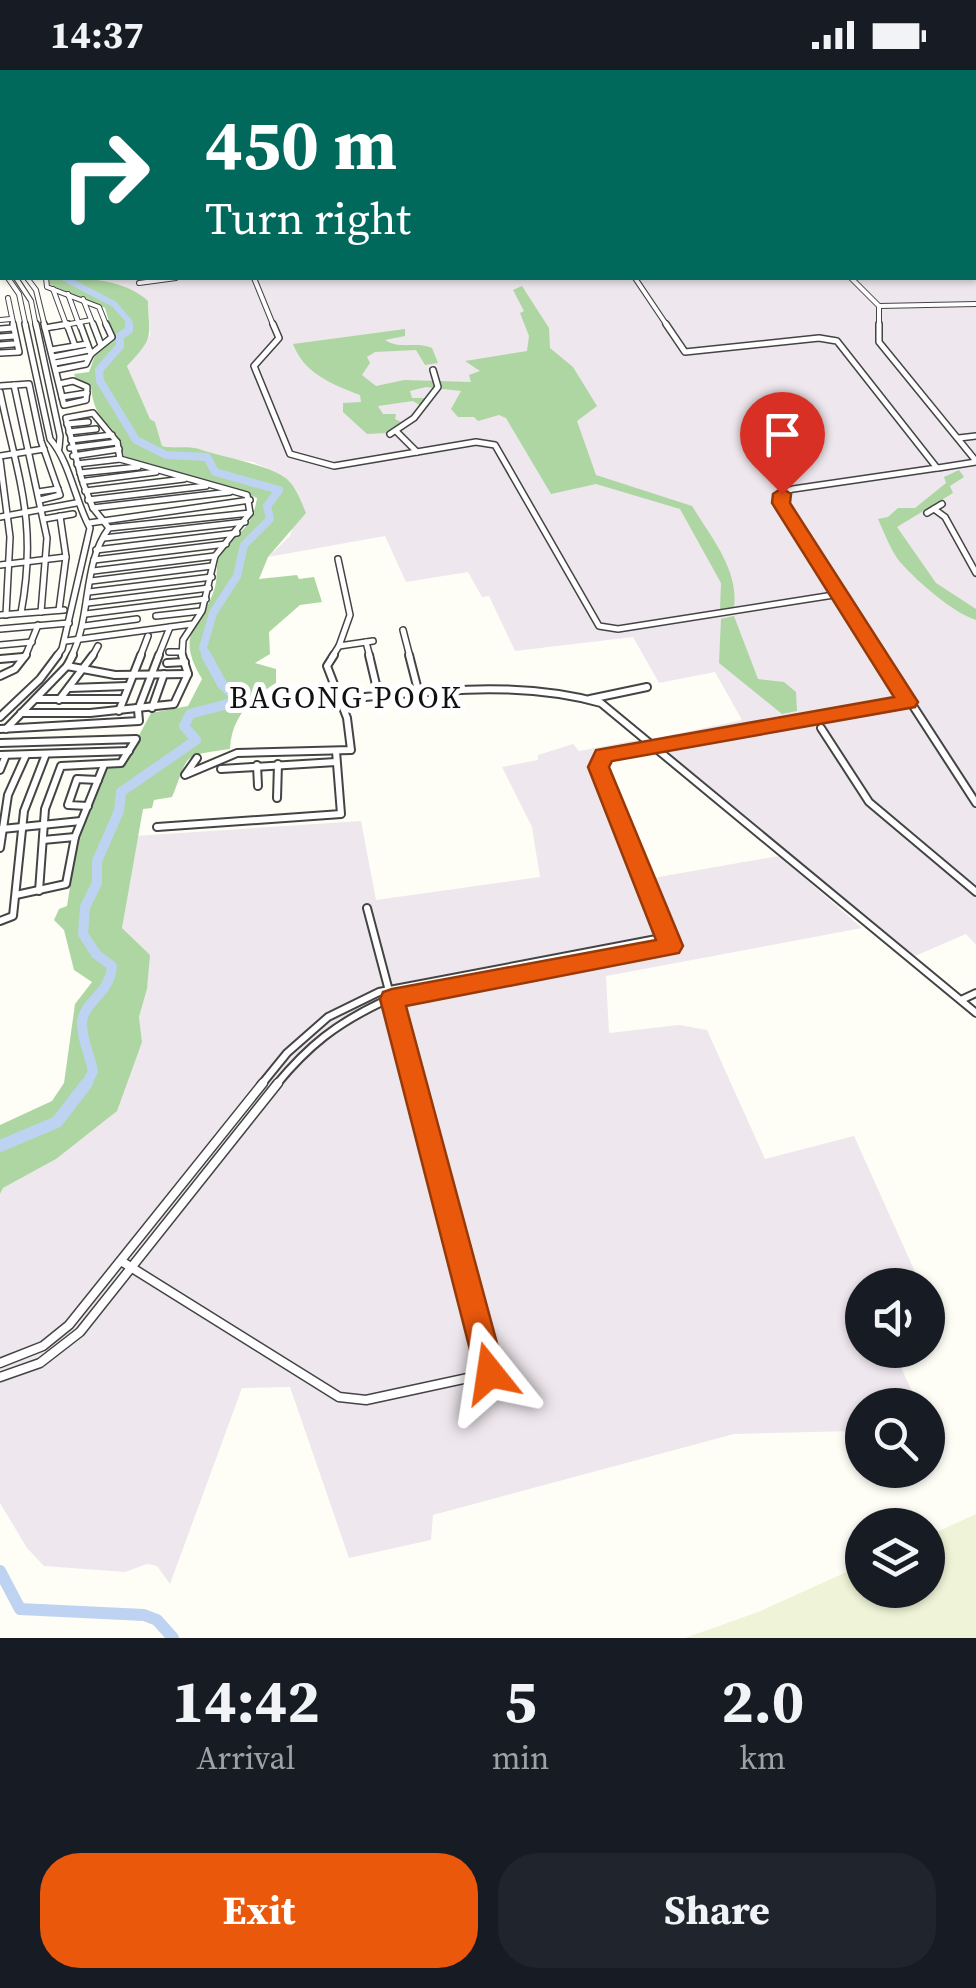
<!DOCTYPE html>
<html lang="en">
<head>
<meta charset="utf-8">
<style>
  body { margin:0; font-family:"Source Serif 4",serif; background:#20242c; color:#f1f3f6; height:100vh; display:flex; flex-direction:column; font-size:38px; white-space:nowrap }
  * { box-sizing:border-box; margin:0 }
  p { font-size:32px; color:#9ea1a6 }
  .icon { flex:none; width:55px; height:55px; fill:none; stroke:currentColor; stroke-width:2; stroke-linecap:round; stroke-linejoin:round }
  .map { position:relative; height:1568px; overflow:hidden }
  .side { display:flex; flex-direction:column; background:#171b24; flex:1 }
  .side>* { flex:none }
  .banner { position:absolute; left:0px; top:0px; width:978px; height:210px; box-shadow:0 2px 8px #0004; background:#00695c; color:#fff; overflow:hidden }
  .fabs { position:absolute; left:845px; top:1198px; display:grid; gap:20px }
  .fabs a { display:grid; place-items:center; width:100px; height:100px; border-radius:50%; background:#171b24; box-shadow:0 2px 8px #0004; font-size:50px }
  .pin { position:absolute; display:grid; place-items:center; width:85px; height:85px; color:#fff; margin:-102px -42px; border-radius:50% 50% 50% 0; rotate:-45deg; box-shadow:0 0 10px #0007 }
  .pin .icon { rotate:45deg }
  .me { position:absolute; width:110px; margin:-55px; rotate:345deg; stroke-linejoin:round; filter:drop-shadow(0 0 8px #0008) }
  .turn { display:flex; align-items:center; gap:35px; height:210px; padding:0 40px; font-size:45px }
  .turn .icon { width:130px; height:130px; stroke-width:2.5 }
  .turn b { display:block; font-size:70px; line-height:85px }
  .eta { display:flex; justify-content:space-evenly; align-items:center; height:170px; text-align:center }
  .eta b { font-size:60px; font-weight:700; line-height:70px }
  .cta { display:flex; gap:20px; margin-top:auto; padding:20px 40px }
  .cta a { flex:1; height:115px; border-radius:40px; background:#ea580c; color:#fff; font-size:40px; font-weight:700; line-height:115px; text-align:center }
  .cta a+a { background:#20242c; color:#f1f3f6 }
  .status { display:flex; justify-content:space-between; align-items:center; height:70px; padding:0 50px; background:#171b24; direction:ltr }
  .status svg { height:28px; fill:currentColor }
  .map>svg:first-child { display:block }
  .industrial { fill:#eee7ed }
  .farmland { fill:#eff3d7 }
  .forest { fill:#aed6a2 }
  .lines { fill:none; stroke-linecap:round; stroke-linejoin:round }
  .river-far3 { stroke:#bed3f1; stroke-width:6 }
  .river-far2 { stroke:#bed3f1; stroke-width:8 }
  .river-far1 { stroke:#bed3f1; stroke-width:10 }
  .river { stroke:#bed3f1; stroke-width:12 }
  .minor-far3-casing { stroke:#444; stroke-width:6 }
  .minor-far2-casing { stroke:#444; stroke-width:8 }
  .minor-far1-casing { stroke:#444; stroke-width:10 }
  .minor-casing { stroke:#444; stroke-width:11 }
  .minor-far3 { stroke:#fff; stroke-width:4 }
  .minor-far2 { stroke:#fff; stroke-width:5 }
  .minor-far1 { stroke:#fff; stroke-width:6 }
  .minor { stroke:#fff; stroke-width:8 }
  .route { fill:#ea580c; stroke:#983908; stroke-width:2.5 }
  .labels { text-anchor:middle; stroke-width:10; stroke-linejoin:round; paint-order:stroke }
  .quarter-label { font-size:30px; letter-spacing:2.5px; fill:#111; stroke:#fff }
</style>
</head>
<body>
<div class="status"><b>14:37</b><svg viewBox="0 0 49 12"><path d="M0 12V9h3v3zM5 12V6h3v6zM10 12V3h3v9zM15 12V0h3v12zM26 1h20v11H26zM47 4h2v5h-2z"/></svg></div>
<div class="map">
<svg width="976" height="1568" viewBox="0 0 976 1568">
  <rect width="100%" height="100%" fill="#fefef6"/>
  <g class="industrial">
    <polygon points="487,0 959,0 965,2 489,2"/>
    <polygon points="976,4 976,875 966,864 915,886 652,669 742,650 715,602 659,613 633,567 515,581 489,526 482,527 468,502 406,512 385,466 268,487 290,466 300,436 284,406 253,392 212,386 203,380 162,376 155,352 150,349 127,296 150,265 148,231 123,215 86,208 975,208"/>
    <polygon points="642,669 653,681 611,687 606,694 653,808 779,786 862,858 606,906 609,963 679,955 707,960 765,1089 854,1066 921,1215 862,1215 862,1280 893,1280 916,1330 906,1335 862,1335 862,1357 853,1361 734,1364 433,1445 431,1470 349,1488 290,1317 242,1318 170,1514 157,1496 147,1494 125,1502 44,1496 27,1478 0,1433 0,1124 3,1118 56,1089 142,972 139,947 147,919 149,885 122,858 135,766 361,751 376,830 540,807 532,757 502,697 538,690 538,685 573,674 579,681"/>
  </g>
  <polygon class="farmland" points="976,1444 976,1568 685,1568 758,1542 862,1495 862,1520 928,1520 928,1466"/>
  <g class="forest">
    <path d="M48,208C82,208 122,207 148,231C149,268 155,266 127,296L150,349L155,352L162,376C175,379 190,375 202,380C226,388 274,396 288,410C297,419 302,434 306,443L268,487L259,509L297,505L299,509L314,507L322,532L300,535L269,562L270,584L255,593L276,599V613C250,629 231,648 230,679C179,686 190,684 172,727L154,730L152,738L143,739L122,858L150,885L147,919L139,947L142,972L117,1041L56,1089L3,1118L0,1124V1055L52,1031L64,1013L75,934L92,912L74,900L64,860L54,850L59,839L67,836L78,766L106,698L122,697L151,643L188,636L202,609C173,560 202,560 215,517C218,507 215,494 220,486C235,459 251,465 257,428C214,409 167,403 124,386C118,349 94,358 91,316L76,309L74,304L89,302L97,280L114,269L105,238L49,214Z"/>
    <path d="M522,216L549,258L550,278L573,297L597,336L577,351L596,405L692,436C711,467 739,500 734,537L720,540L721,513L680,439L596,414L551,424L506,348L499,345L478,351L474,347H458L451,339L461,321L426,317L410,321L412,328H424L421,336L413,331L378,336L383,344H396L395,349L401,352L385,363L367,364L343,342V333L361,332L360,325C331,314 304,303 293,274L405,259V266L385,270C400,280 416,271 432,278L438,293L425,295L416,280L375,282L367,287L370,293L362,305L376,316L404,310L471,312L469,305L480,301L465,291L527,281L529,266L520,243L524,241L513,220Z"/>
    <path d="M959,400L964,407L950,416L953,423L897,457L936,513L976,539V550C952,542 918,512 900,492C891,481 884,462 878,449L888,447L898,438H915L946,413L944,407Z"/>
    <polygon points="734,546 758,609 784,612 796,622 797,641 782,644 719,593 721,549"/>
  </g>
  <g class="lines">
    <polyline class="river-far3" points="64,208 114,234 129,251 129,257"/>
    <polyline class="river-far2" points="129,254 129,260 120,266 120,276 99,300 100,311 136,370 166,385 207,387 215,402 279,420 267,436 270,449 244,475 237,506 213,543 203,578 208,587"/>
    <path class="river-far1" d="M86,1015L93,1001C90,986 81,967 82,952C85,929 109,926 112,896L96,884L83,864L85,837L97,813V791L119,741L121,722L196,670L184,656L190,644L231,633L236,627L222,614L206,585"/>
    <g class="river">
      <polyline points="0,1076 57,1052 87,1013"/>
      <polyline points="0,1501 20,1539 144,1545 157,1550 173,1568"/>
    </g>
    <g class="minor-far3-casing">
      <g id="minor-far3">
        <polyline points="95,0 111,0"/>
        <polyline points="970,0 976,0"/>
        <polyline points="922,2 949,0"/>
        <polyline points="8,208 19,224 26,257"/>
        <polyline points="16,208 31,231 36,257"/>
        <polyline points="27,208 36,220 45,257"/>
        <polyline points="46,208 47,217 99,237 107,257"/>
        <polyline points="254,208 274,257"/>
        <polyline points="635,208 668,257"/>
        <polyline points="851,208 879,236 976,234"/>
        <polyline points="139,213 176,208"/>
        <polyline points="53,219 67,257"/>
        <polyline points="68,224 80,257"/>
        <polyline points="8,228 14,257"/>
        <polyline points="83,229 94,257"/>
        <polyline points="879,236 879,257"/>
        <polyline points="0,250 11,249"/>
        <polyline points="54,257 91,250"/>
      </g>
    </g>
    <g class="minor-far2-casing">
      <g id="minor-far2">
        <path d="M25,254L50,369C70,392 75,431 90,458L62,579L56,587"/>
        <polyline points="36,254 60,366 59,378"/>
        <polyline points="44,254 64,335 86,330 87,317 73,311 59,314"/>
        <polyline points="67,254 75,276"/>
        <polyline points="80,254 91,284"/>
        <polyline points="93,254 101,275"/>
        <polyline points="273,254 279,268 254,296 290,384 334,396 476,372 495,375 599,556 618,559 840,524"/>
        <polyline points="666,254 685,282 819,268 837,271 937,398 793,419 784,422 780,429 882,587"/>
        <polyline points="879,254 879,272 976,391"/>
        <polyline points="45,258 68,254"/>
        <polyline points="0,259 13,258"/>
        <polyline points="0,267 14,266"/>
        <polyline points="0,275 13,274"/>
        <polyline points="51,280 87,274"/>
        <polyline points="0,283 19,282 13,254"/>
        <polyline points="53,287 89,280"/>
        <polyline points="55,293 88,287"/>
        <polyline points="56,300 86,294 91,284 112,267 106,254"/>
        <polyline points="14,315 47,468 41,542"/>
        <polyline points="0,316 29,314 41,371 60,425 40,430"/>
        <path d="M0,322C18,409 38,452 21,543"/>
        <polyline points="62,327 87,323"/>
        <polyline points="67,354 88,352"/>
        <polyline points="69,362 96,359"/>
        <polyline points="397,362 417,382"/>
        <polyline points="390,364 414,348 438,317 433,300"/>
        <polyline points="959,368 976,366"/>
        <polyline points="71,370 112,365"/>
        <polyline points="70,378 117,372"/>
        <polyline points="0,386 44,379"/>
        <polyline points="73,386 119,379"/>
        <polyline points="0,390 10,467 6,545"/>
        <polyline points="77,394 120,389"/>
        <polyline points="938,398 976,392"/>
        <polyline points="80,403 138,397"/>
        <polyline points="82,410 66,348 93,343 117,372 120,389 247,425 250,443 215,486 202,541 183,570 182,587"/>
        <polyline points="86,411 156,402"/>
        <polyline points="83,413 93,438 109,458"/>
        <polyline points="85,421 184,409"/>
        <polyline points="38,422 58,419"/>
        <polyline points="88,430 206,416"/>
        <polyline points="93,438 230,422"/>
        <polyline points="934,439 945,447 976,503"/>
        <polyline points="927,443 942,434"/>
        <polyline points="0,447 76,433"/>
        <polyline points="44,449 73,444"/>
        <polyline points="89,453 250,430"/>
        <polyline points="104,468 245,452"/>
        <polyline points="96,480 237,463"/>
        <polyline points="338,489 350,545 339,576 373,571"/>
        <polyline points="94,490 226,474"/>
        <polyline points="0,495 66,487"/>
        <polyline points="93,501 215,486"/>
        <polyline points="91,511 212,496"/>
        <polyline points="89,522 212,507"/>
        <polyline points="88,533 209,518"/>
        <polyline points="59,540 66,487 60,446"/>
        <polyline points="86,544 206,529"/>
        <polyline points="0,545 64,540"/>
        <polyline points="156,546 201,541"/>
        <polyline points="84,556 137,549"/>
        <polyline points="0,559 69,553"/>
        <polyline points="403,560 410,587"/>
        <polyline points="66,571 192,554"/>
        <polyline points="366,572 370,587"/>
        <polyline points="0,575 32,572"/>
        <polyline points="169,582 182,582"/>
        <polyline points="25,587 38,555"/>
        <path d="M71,587C92,547 82,494 109,458L250,443"/>
        <polyline points="92,587 98,576"/>
        <polyline points="140,587 148,566"/>
        <polyline points="158,587 170,557"/>
        <polyline points="332,587 339,576"/>
      </g>
    </g>
    <g class="minor-far1-casing">
      <g id="minor-far1">
        <polyline points="369,585 378,623"/>
        <polyline points="409,585 418,620"/>
        <polyline points="880,585 976,733"/>
        <polyline points="0,589 23,587"/>
        <polyline points="167,593 185,592"/>
        <polyline points="67,596 115,605 188,604"/>
        <polyline points="0,606 15,599 26,585"/>
        <polyline points="70,618 127,616"/>
        <polyline points="36,629 121,629"/>
        <path d="M341,629C427,622 516,609 601,633L976,943"/>
        <polyline points="590,629 647,617"/>
        <polyline points="59,630 93,585"/>
        <polyline points="152,638 164,604"/>
        <polyline points="119,641 141,585"/>
        <polyline points="21,643 90,643 174,634 188,604 182,585"/>
        <polyline points="0,647 40,609 58,585"/>
        <polyline points="821,658 869,732 976,822"/>
        <polyline points="0,659 139,651 138,640 159,585"/>
        <polyline points="6,659 67,596 73,585"/>
        <polyline points="0,673 136,669 121,693 61,696 45,739 39,821"/>
        <polyline points="0,685 129,681"/>
        <polyline points="197,688 185,705 237,683 351,680 347,648 327,596 334,585"/>
        <polyline points="257,695 258,716"/>
        <polyline points="221,699 336,692"/>
        <polyline points="0,700 6,685"/>
        <polyline points="277,728 278,694"/>
        <polyline points="88,736 68,735 77,709 98,710"/>
        <polyline points="157,757 341,744 336,681"/>
        <polyline points="2,759 81,751"/>
        <polyline points="43,770 75,767"/>
        <polyline points="0,778 8,725 26,685"/>
        <polyline points="16,825 66,814 75,767 104,695"/>
        <polyline points="367,838 414,1015"/>
        <polyline points="0,851 13,846 24,741 46,684"/>
        <polyline points="961,930 976,923"/>
        <polyline points="261,1015 287,983 328,947 379,922 667,867"/>
        <path d="M276,1015C309,975 336,954 382,932L670,876L599,697L604,685L908,632"/>
      </g>
    </g>
    <g class="minor-casing">
      <g id="minor">
        <polyline points="121,1191 339,1327 366,1330 491,1303 414,1013"/>
        <polyline points="0,1293 43,1276 69,1255 263,1013"/>
        <polyline points="0,1307 40,1293 80,1262 278,1013"/>
      </g>
    </g>
    <use href="#minor-far3" class="minor-far3"/>
    <use href="#minor-far2" class="minor-far2"/>
    <use href="#minor-far1" class="minor-far1"/>
    <use href="#minor" class="minor"/>
  </g>
  <polygon class="route" points="782,418 791,424 790,433 918,632 915,637 612,691 609,697 683,876 679,883 406,936 505,1303 501,1313 490,1318 480,1313 476,1303 380,929 383,922 392,919 656,870 588,697 596,680 894,627 772,433 773,424"/>
  <g class="labels">
    <g class="quarter-label">
      <text x="346" y="638">BAGONG POOK</text>
    </g>
  </g>
</svg>
<div class="fabs">
<a><svg class="icon" aria-label="sound" viewBox="0 0 24 24"><path d="M4 9h4l5-4v14l-5-4H4zM17 9q2 3 0 6"/></svg></a>
<a><svg class="icon" aria-label="search" viewBox="0 0 24 24"><circle cx="10" cy="10" r="6"/><path d="M15 15l6 6"/></svg></a>
<a><svg class="icon" aria-label="layers" viewBox="0 0 24 24"><path d="M12 4l9 5-9 5-9-5zM3 14l9 5 9-5"/></svg></a>
</div>
<div class="pin" style="left:782px;top:424px;background:#d93025"><svg class="icon" aria-label="arrive" viewBox="0 0 24 24"><path d="M6 21V4h12l-3 4 3 4H6"/></svg></div>
<svg class="me" style="left:490px;top:1303px" viewBox="-20 -20 40 40"><path d="M0-17L14 15 0 8-14 15z" fill="#ea580c" stroke="#fff" stroke-width="4"/></svg>
<div class="banner">
<div class="turn"><svg class="icon" aria-label="right" viewBox="0 0 24 24"><path d="M7 20v-9h11M14 6l5 5-5 5"/></svg><div><b>450 m</b>Turn right</div></div>
</div>
</div>
<section class="side">
<div class="eta">
<div><b>14:42</b><p>Arrival</p></div>
<div><b>5</b><p>min</p></div>
<div><b>2.0</b><p>km</p></div>
</div>
<div class="cta"><a>Exit</a><a>Share</a></div>
</section>
</body>
</html>
